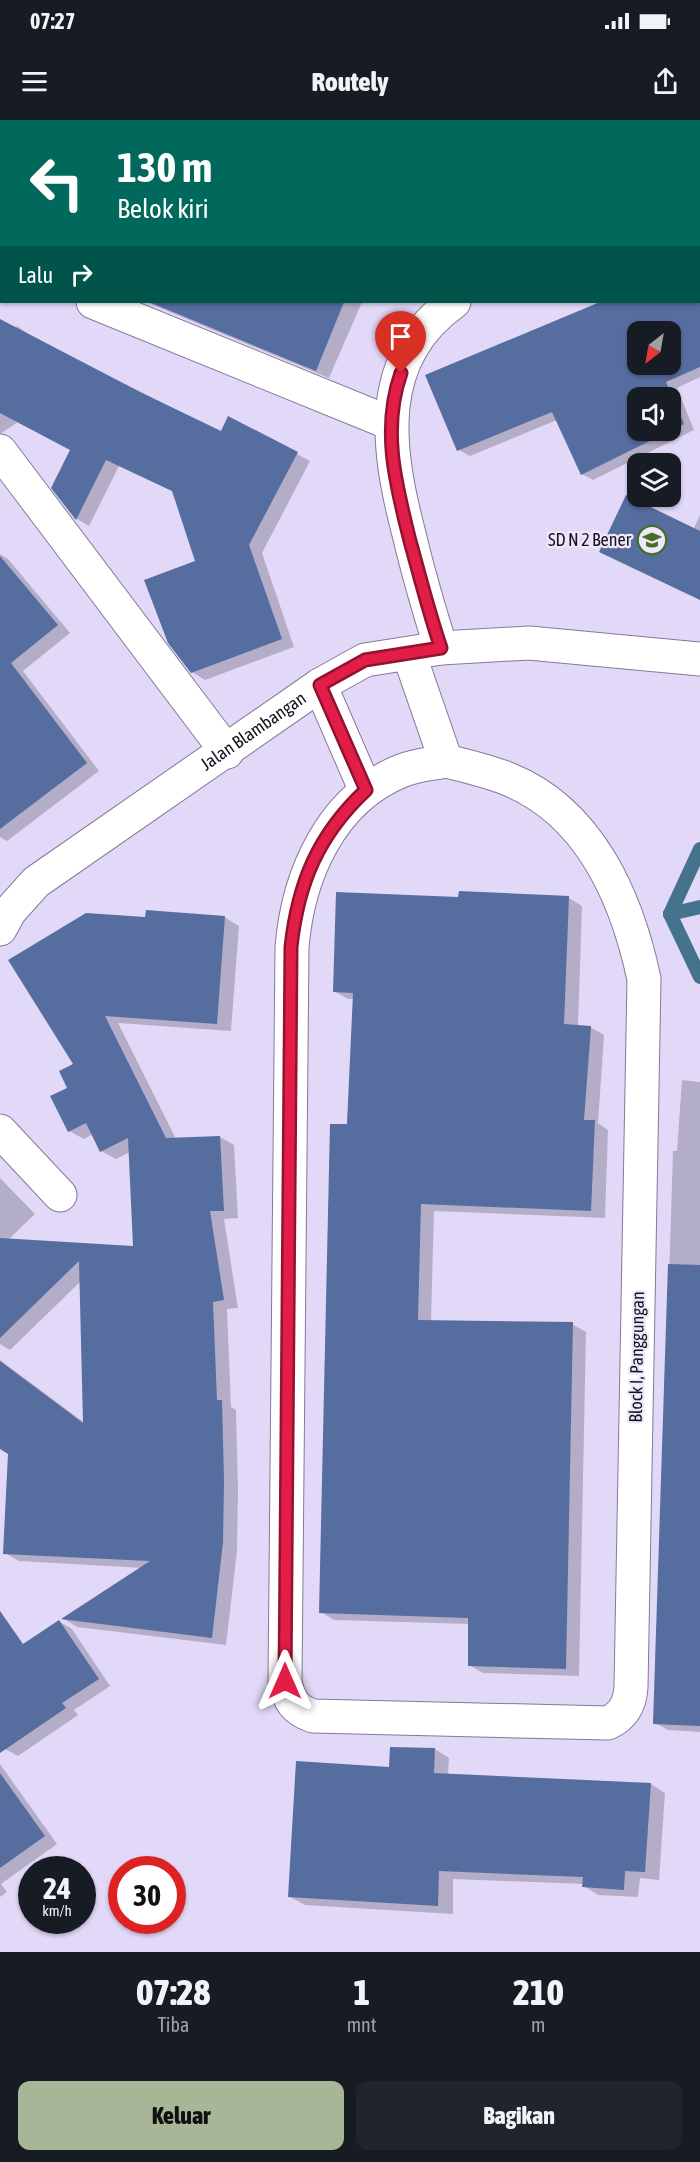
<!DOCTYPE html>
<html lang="id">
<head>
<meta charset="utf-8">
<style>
  body { margin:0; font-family:"Asap Condensed",sans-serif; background:#20242c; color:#f1f3f6; height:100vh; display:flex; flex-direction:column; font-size:22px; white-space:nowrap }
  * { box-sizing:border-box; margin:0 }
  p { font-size:20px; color:#9ea1a6 }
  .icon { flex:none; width:33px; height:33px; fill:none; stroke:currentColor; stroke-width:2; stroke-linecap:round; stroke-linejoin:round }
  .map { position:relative; height:1832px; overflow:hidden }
  .sheet { display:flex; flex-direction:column; background:#171b24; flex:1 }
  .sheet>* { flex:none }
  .top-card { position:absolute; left:0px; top:0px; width:700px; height:183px; box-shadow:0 2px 4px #0004; background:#00695c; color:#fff; overflow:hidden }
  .needle { width:39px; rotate:211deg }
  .controls { position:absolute; left:627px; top:201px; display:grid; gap:12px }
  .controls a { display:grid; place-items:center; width:54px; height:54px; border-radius:12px; background:#171b24; box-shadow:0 2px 4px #0004; font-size:30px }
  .speed { position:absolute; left:18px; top:1736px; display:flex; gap:12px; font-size:30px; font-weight:700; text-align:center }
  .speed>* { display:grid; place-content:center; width:78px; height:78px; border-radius:50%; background:#171b24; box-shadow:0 2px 4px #0004; line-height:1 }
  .speed small { font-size:15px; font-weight:400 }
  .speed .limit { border:9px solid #d22; background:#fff; color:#111 }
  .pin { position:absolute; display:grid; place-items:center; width:51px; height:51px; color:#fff; margin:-62px -26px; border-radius:50% 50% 50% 0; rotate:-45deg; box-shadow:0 0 6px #0007 }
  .pin .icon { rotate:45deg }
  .me { position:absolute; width:66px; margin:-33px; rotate:0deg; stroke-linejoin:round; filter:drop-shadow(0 0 4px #0008) }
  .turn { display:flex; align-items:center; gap:21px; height:126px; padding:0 18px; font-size:27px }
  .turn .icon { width:78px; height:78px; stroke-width:2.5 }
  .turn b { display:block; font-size:42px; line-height:51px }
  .then { display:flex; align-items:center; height:57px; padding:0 18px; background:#0003; gap:12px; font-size:22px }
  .eta { display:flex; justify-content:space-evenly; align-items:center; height:102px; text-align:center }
  .eta b { font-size:36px; font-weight:800; line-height:42px }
  .action { display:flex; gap:12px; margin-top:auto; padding:12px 18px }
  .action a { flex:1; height:69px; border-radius:12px; background:#a6b697; color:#111; font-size:24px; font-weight:800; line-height:69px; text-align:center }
  .action a+a { background:#20242c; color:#f1f3f6 }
  .status { display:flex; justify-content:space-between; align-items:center; height:42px; padding:0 30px; background:#171b24; direction:ltr }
  .status svg { height:16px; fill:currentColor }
  header { display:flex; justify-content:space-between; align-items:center; height:78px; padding:0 18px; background:#171b24; font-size:27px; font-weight:800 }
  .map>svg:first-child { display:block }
  .shadow { fill:#0003; fill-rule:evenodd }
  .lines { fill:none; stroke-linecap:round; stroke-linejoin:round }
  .stream { stroke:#45728d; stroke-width:14 }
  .building { fill:#566d9f; fill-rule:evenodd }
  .minor-casing { stroke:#837a97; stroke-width:35 }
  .minor { stroke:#fff; stroke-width:33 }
  .route-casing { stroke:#92132f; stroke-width:15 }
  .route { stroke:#e11d48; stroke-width:10 }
  .labels { text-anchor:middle; stroke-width:4.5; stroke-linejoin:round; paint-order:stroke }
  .poi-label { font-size:18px; fill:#17131e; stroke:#eee8fc; text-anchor:end }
  .street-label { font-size:18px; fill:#17131e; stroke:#eee8fc }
</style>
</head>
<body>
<div class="status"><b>07:27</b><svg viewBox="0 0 49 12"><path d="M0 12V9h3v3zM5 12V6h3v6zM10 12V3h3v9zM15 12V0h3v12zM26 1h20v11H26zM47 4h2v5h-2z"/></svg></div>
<header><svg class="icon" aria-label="menu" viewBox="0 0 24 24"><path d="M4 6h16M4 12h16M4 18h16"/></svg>Routely<svg class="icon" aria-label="share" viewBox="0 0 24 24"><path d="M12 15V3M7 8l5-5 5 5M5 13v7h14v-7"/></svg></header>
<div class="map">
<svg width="700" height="1832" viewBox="0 0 700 1832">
  <rect width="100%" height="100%" fill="#e2d9f9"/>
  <g class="shadow">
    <polygon points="0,0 97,0 2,2 2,46"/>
    <polygon points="121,0 279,0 283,2 121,2"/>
    <polygon points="518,0 641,0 641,2"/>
    <polygon points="645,0 660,0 644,2"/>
    <polygon points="700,85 700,109 699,108"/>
    <polygon points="2,99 2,129 0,129"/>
    <path d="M699,156L700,257L677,268L694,310L593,360L582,354L557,300L470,336L459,330L427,256L603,182H699ZM638,212H670V244H638ZM638,278H670V310H638Z"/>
    <polygon points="146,182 362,182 329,258"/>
    <polygon points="17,206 34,218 222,313 297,334 310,341 262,433 294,527 205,560 192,552 197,442 174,372 119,346 89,406 77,399 53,368 72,330 18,302 0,314 0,218"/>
    <polygon points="700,395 700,479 693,410"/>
    <polygon points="0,434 8,439 70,513 23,551 99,651 7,721 0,717"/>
    <polygon points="569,778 582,786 578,906 590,907 604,915 598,1003 608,1010 605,1098 434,1091 431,1201 572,1204 586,1212 579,1556 483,1553 469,1545 470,1504 334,1500 321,1492 354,879 348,879 334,871 460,779"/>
    <polygon points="224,797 239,806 231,911 118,903 176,1019 220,1017 234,1025 238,1098 224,1099 238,1188 227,1189 231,1287 236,1290 238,1369 237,1431 226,1525 77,1507 64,1499 143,1448 19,1441 5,1433 9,1334 0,1327 0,1240 85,1303 81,1161 10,1230 0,1224 0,1058 35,1094 8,1120 134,1127 130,1032 116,1039 101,1031 93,1014 84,1019 69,1011 70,969 75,945 147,798"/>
    <polygon points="682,960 700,962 700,1612 668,1610 655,1603 673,1031 677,1031"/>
    <polygon points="60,1502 72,1509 110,1566 74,1590 78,1595 18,1636 5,1629 0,1621 0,1506 14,1527 24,1525"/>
    <polygon points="435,1629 449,1638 448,1655 651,1664 665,1673 659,1760 640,1758 638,1777 598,1775 584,1766 584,1764 453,1759 453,1794 305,1785 290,1777 390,1648"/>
    <polygon points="0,1644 57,1724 1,1764 7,1772 0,1777"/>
  </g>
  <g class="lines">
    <g class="stream">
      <polyline points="670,794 700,729"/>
      <polyline points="670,794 700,857"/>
      <polyline points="670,794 700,787"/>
    </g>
  </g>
  <g class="building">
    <polygon points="149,182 344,182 316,251"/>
    <path d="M600,182H700V247L666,262L684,304L581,355L552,292L457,331L425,255ZM638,212H670V244H638ZM638,278H670V310H638Z"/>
    <polygon points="0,199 140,272 221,311 228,296 298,332 249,425 282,519 191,553 168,523 144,460 195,441 172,371 106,340 76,400 51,368 70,330 0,293"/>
    <polygon points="626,375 700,411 700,480 599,432"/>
    <polygon points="0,436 58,505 11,543 87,643 0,709"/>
    <polygon points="459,771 569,776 564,904 591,906 584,1000 595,1000 591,1091 421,1084 418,1200 573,1202 566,1549 468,1546 468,1498 319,1493 330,1004 347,1004 353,873 333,872 336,772 458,777"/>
    <polygon points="146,790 225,796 217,904 105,896 166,1018 220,1016 224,1091 210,1091 224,1180 213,1182 217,1280 222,1280 224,1360 223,1422 212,1518 61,1499 150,1441 3,1434 8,1334 0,1329 0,1241 83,1303 79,1141 0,1218 0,1118 133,1126 128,1018 100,1032 86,1003 68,1012 50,976 67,968 59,951 73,944 8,840 86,793 145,797"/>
    <polygon points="668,1144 700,1145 700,1606 653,1604"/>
    <polygon points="0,1491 23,1524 59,1500 99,1559 62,1583 66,1588 0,1633"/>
    <polygon points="390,1627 435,1628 434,1653 651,1663 645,1752 625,1751 624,1770 582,1767 583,1757 439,1751 438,1786 288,1777 296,1641 389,1647"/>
    <polygon points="0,1653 45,1716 0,1748"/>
  </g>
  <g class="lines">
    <g class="minor-casing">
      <g id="minor">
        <polyline points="417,0 420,2"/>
        <polyline points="101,2 101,0"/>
        <polyline points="699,22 700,20"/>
        <polyline points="93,182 390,303"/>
        <polyline points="0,331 227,632"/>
        <path d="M441,528C429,490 418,452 409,414C387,330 373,239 454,182"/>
        <polyline points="409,534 446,641"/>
        <polyline points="320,565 366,671"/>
        <path d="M446,641C467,646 488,651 508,659C590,692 627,779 644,859L631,1567C630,1584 623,1596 608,1603L313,1596C295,1590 288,1580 285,1561L292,827C298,756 330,680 401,651C415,645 431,644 446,641Z"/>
        <path id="s1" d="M0,809L10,791L36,762L320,565L365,540L441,528L529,523L700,539"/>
        <polyline points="0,1011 60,1075"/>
      </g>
    </g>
    <use href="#minor" class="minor"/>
  </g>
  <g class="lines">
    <g class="route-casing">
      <path id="route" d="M285,1561L291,827C298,763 318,715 366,670L320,565L365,540L441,528C429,493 420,457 410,421C396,365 381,310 401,253"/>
    </g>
    <use href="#route" class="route"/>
  </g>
  <defs>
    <g id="school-ring" transform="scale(1.5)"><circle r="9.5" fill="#eee8fc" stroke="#4a6c23" stroke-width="1.5"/><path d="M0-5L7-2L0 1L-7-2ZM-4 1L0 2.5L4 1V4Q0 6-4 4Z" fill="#4a6c23"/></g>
  </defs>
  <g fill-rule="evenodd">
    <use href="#school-ring" x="652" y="420"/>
  </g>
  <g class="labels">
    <g class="poi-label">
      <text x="631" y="426">SD N 2 Bener</text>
    </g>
    <g class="street-label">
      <text dy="6" stroke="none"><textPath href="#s1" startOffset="324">Jalan Blambangan</textPath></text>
      <text transform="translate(637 1237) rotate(-89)" y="6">Block I, Panggungan</text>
    </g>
  </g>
</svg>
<div class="controls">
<a><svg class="needle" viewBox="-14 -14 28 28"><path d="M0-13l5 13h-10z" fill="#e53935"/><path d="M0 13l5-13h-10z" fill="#9ea1a6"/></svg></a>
<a><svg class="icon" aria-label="sound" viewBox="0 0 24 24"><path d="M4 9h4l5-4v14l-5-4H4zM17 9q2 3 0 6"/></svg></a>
<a><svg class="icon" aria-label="layers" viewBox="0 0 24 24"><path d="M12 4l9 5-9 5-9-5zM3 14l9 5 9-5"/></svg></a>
</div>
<div class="speed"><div>24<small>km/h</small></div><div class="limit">30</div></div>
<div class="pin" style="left:401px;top:253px;background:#d93025"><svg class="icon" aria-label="arrive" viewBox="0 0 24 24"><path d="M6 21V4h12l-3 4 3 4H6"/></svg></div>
<svg class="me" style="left:285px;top:1561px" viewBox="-20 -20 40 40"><path d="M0-17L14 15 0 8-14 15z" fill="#e11d48" stroke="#fff" stroke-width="4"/></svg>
<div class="top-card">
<div class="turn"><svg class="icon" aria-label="left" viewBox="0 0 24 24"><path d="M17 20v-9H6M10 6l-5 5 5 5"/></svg><div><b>130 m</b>Belok kiri</div></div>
<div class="then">Lalu<svg class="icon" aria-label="right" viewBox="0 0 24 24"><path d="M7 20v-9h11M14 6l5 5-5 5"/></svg></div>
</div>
</div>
<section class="sheet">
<div class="eta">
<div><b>07:28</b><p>Tiba</p></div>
<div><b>1</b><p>mnt</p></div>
<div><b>210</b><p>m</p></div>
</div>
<div class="action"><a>Keluar</a><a>Bagikan</a></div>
</section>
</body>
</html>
